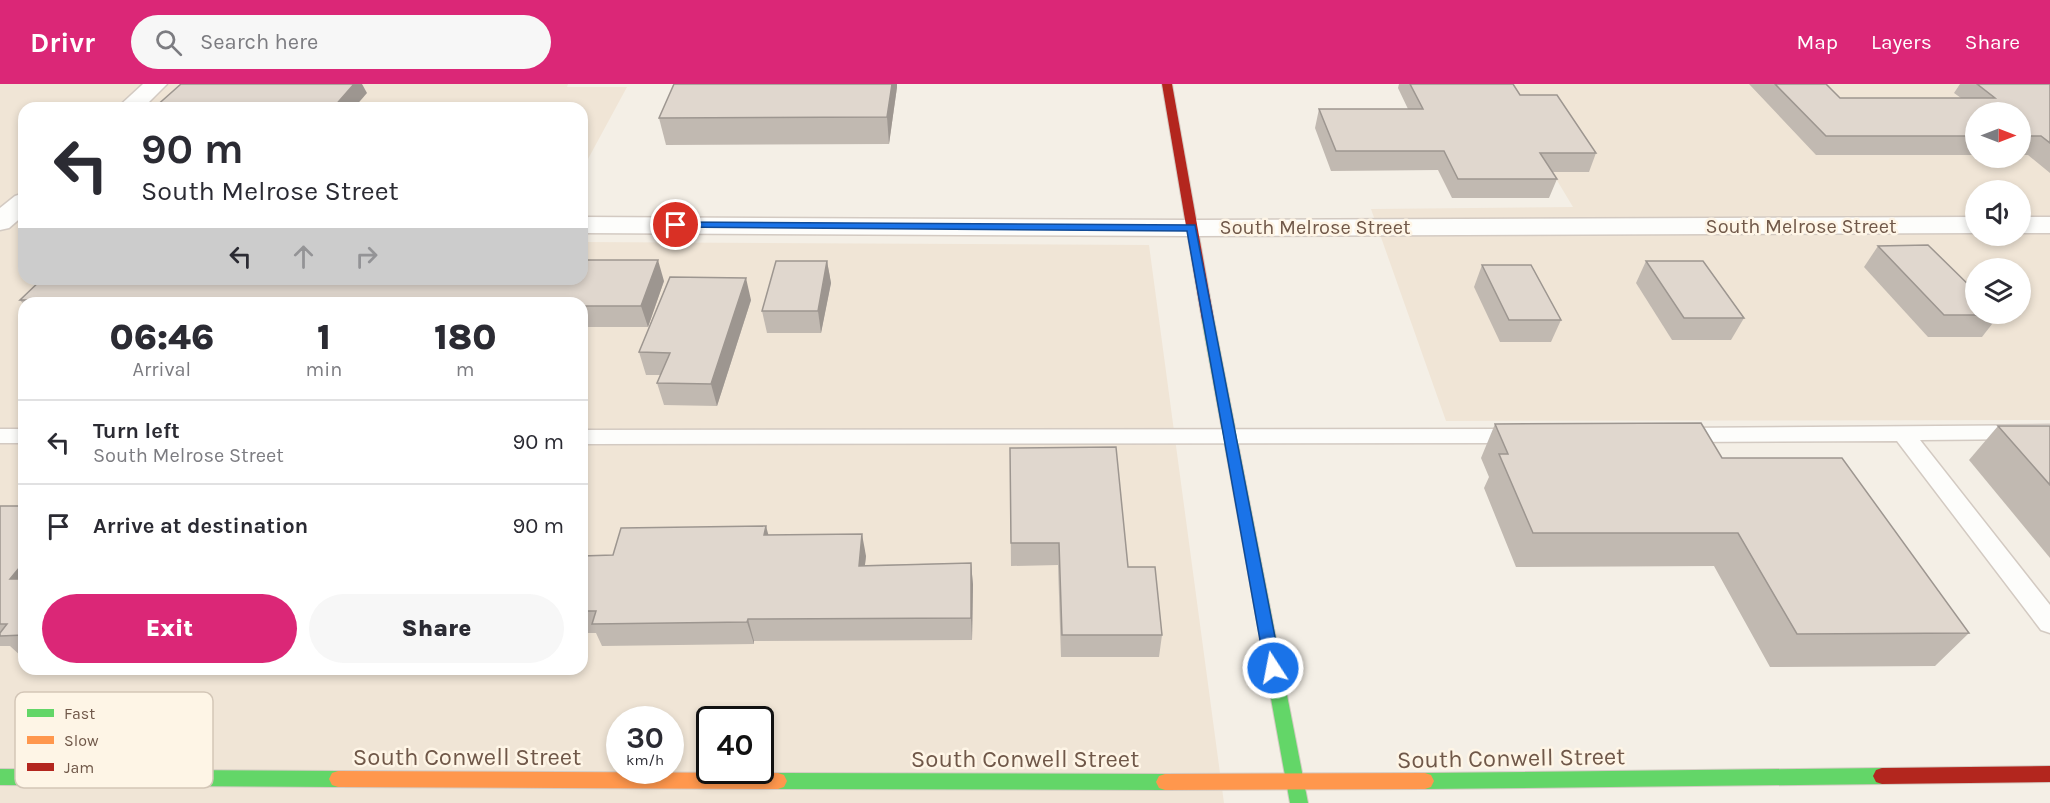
<!DOCTYPE html>
<html lang="en">
<head>
<meta charset="utf-8">
<style>
  body { margin:0; font-family:Karla,sans-serif; background:#f7f7f7; color:#2b2b33; height:100vh; display:flex; flex-direction:column; font-size:22px; white-space:nowrap }
  * { box-sizing:border-box; margin:0 }
  p { font-size:20px; color:#7c7c81 }
  .icon { flex:none; width:33px; height:33px; fill:none; stroke:currentColor; stroke-width:2; stroke-linecap:round; stroke-linejoin:round }
  .map { position:relative; flex:1; overflow:hidden }
  .sheet { position:absolute; left:18px; top:213px; width:570px; height:378px; display:flex; flex-direction:column; background:#fff; border-radius:18px; box-shadow:0 3px 9px #0003 }
  .sheet>* { flex:none }
  .top-card { position:absolute; left:18px; top:18px; width:570px; height:183px; border-radius:18px; box-shadow:0 3px 9px #0003; background:#fff; color:#2b2b33; overflow:hidden }
  .needle { width:39px; rotate:90deg }
  .tools { position:absolute; left:1965px; top:18px; display:grid; gap:12px }
  .tools a { display:grid; place-items:center; width:66px; height:66px; border-radius:50%; background:#fff; box-shadow:0 3px 9px #0003; font-size:30px }
  .speed { position:absolute; left:606px; top:622px; display:flex; gap:12px; font-size:30px; font-weight:700; text-align:center }
  .speed>* { display:grid; place-content:center; width:78px; height:78px; border-radius:50%; background:#fff; box-shadow:0 3px 9px #0003; line-height:1 }
  .speed small { font-size:15px; font-weight:400 }
  .speed .limit { border:3px solid #111; border-radius:9px; background:#fff; color:#111 }
  .pin { position:absolute; display:grid; place-items:center; width:51px; height:51px; color:#fff; margin:-26px; border:3px solid #fff; border-radius:50%; box-shadow:0 2px 6px #0007 }
  .me { position:absolute; width:66px; margin:-33px; rotate:349deg; stroke-linejoin:round; filter:drop-shadow(0 0 4px #0008) }
  .turn { display:flex; align-items:center; gap:21px; height:126px; padding:0 24px; font-size:27px }
  .turn .icon { width:78px; height:78px; stroke-width:2.5 }
  .turn b { display:block; font-size:42px; line-height:51px }
  .lanes { display:flex; align-items:center; height:57px; padding:0 24px; background:#0003; justify-content:center; gap:30px; direction:ltr }
  .lanes .off { opacity:.35 }
  .eta { display:flex; justify-content:space-evenly; align-items:center; height:102px; text-align:center }
  .eta b { font-size:36px; font-weight:800; line-height:42px }
  .cta { display:flex; gap:12px; margin-top:auto; padding:12px 24px }
  .cta a { flex:1; height:69px; border-radius:36px; background:#db2777; color:#fff; font-size:24px; font-weight:800; line-height:69px; text-align:center }
  .cta a+a { background:#f7f7f7; color:#2b2b33 }
  ul { padding:0; list-style:none }
  li { display:flex; align-items:center; gap:18px; height:84px; padding:0 24px; border-top:2px solid #e1e1e2 }
  li div { flex:1 }
  li b { display:block; font-size:22px }
  li em { font-style:normal }
  header { display:flex; align-items:center; gap:36px; box-sizing:border-box; height:84px; padding:0 30px; background:#db2777; color:#fff }
  header strong { font-size:28px }
  nav { display:flex; gap:33px; margin-inline-start:auto; font-size:21px }
  .search { width:420px; height:54px; background:#f7f7f7; display:flex; align-items:center; gap:15px; box-sizing:border-box; padding:0 21px; border-radius:33px; color:#7c7c81; font-size:22px }
  .map>svg:first-child { display:block }
  .residential { fill:#f0e5d6; fill-rule:evenodd }
  .lines { fill:none; stroke-linecap:round; stroke-linejoin:round }
  .lane-casing { stroke:#d3cac2; stroke-width:3 }
  .street-casing { stroke:#d3cac2; stroke-width:3 }
  .fast-casing { stroke:#d4cbc3; stroke-width:2 }
  .slow-casing { stroke:#d4cbc3; stroke-width:2 }
  .jam-casing { stroke:#d4cbc3; stroke-width:2 }
  .lane { fill:#fdfdfb; fill-rule:evenodd }
  .street { fill:#fdfdfb; fill-rule:evenodd }
  .fast { fill:#63d668; fill-rule:evenodd }
  .slow { fill:#ff974d; fill-rule:evenodd }
  .jam { fill:#b3261e; fill-rule:evenodd }
  .wall { fill:#c1b9b1 }
  .shaded-wall { fill:#9d9690 }
  .building { fill:#e0d7ce; stroke:#9d9690; stroke-width:1.5 }
  .route { fill:#1a73e8; stroke:#114b97; stroke-width:1.5 }
  .labels { text-anchor:middle; stroke-width:5; stroke-linejoin:round; paint-order:stroke }
  .street-label { font-size:20px; fill:#705849; stroke:#fef5e6 }
  .near-street-label { font-size:24px; fill:#705849; stroke:#fef5e6 }
  .key { fill:#fef5e6; stroke:#d3c6b7; stroke-width:1.5 }
  .key-label { font-size:16px; fill:#705849 }
</style>
</head>
<body>
<header>
<strong>Drivr</strong>
<div class="search"><svg class="icon" aria-label="search" viewBox="0 0 24 24"><circle cx="10" cy="10" r="6"/><path d="M15 15l6 6"/></svg>Search here</div>
<nav><a>Map</a><a>Layers</a><a>Share</a></nav>
</header>
<div class="map">
<svg width="2050" height="719" viewBox="0 0 2050 719">
  <rect width="100%" height="100%" fill="#f4efe6"/>
  <g class="residential">
    <path d="M0,0H568L567,3H627L582,86V24H24V195H582V158L1149,161L1224,719H0ZM24,219H582V585H24ZM620,636H670V687H620ZM710,636H760V687H710Z"/>
    <path d="M1499,0H2050V336L1446,337L1371,125L1573,123ZM1976,28H2020V74H1976ZM1976,106H2020V152H1976ZM1976,184H2020V230H1976Z"/>
  </g>
  <g class="lines">
    <g class="lane-casing">
      <g id="lane">
        <polygon points="2050,341 2050,355 1920,356 2050,521 2050,549 2041,546 1897,357 1679,358 1672,356 1669,351 1672,346 1679,344"/>
        <rect x="0" y="345" width="24" height="14"/>
        <polygon points="1518,345 1525,347 1528,352 1525,357 1518,359 582,360 582,346"/>
      </g>
    </g>
    <g class="street-casing">
      <g id="street">
        <polygon points="143,0 167,0 143,24 117,24"/>
        <polygon points="24,109 24,131 9,144 0,146 0,124 15,112"/>
        <polygon points="582,133 1191,136 1976,133 1976,149 1191,152 582,149"/>
        <rect x="2020" y="133" width="30" height="16"/>
      </g>
    </g>
    <g class="fast-casing">
      <g id="fast">
        <polygon points="1208,232 1214,236 1308,719 1290,719 1202,236"/>
        <polygon points="1882,684 1888,686 1891,692 1888,698 1882,700 1425,705 1419,703 1416,697 1419,691 1425,689"/>
        <polygon points="0,685 338,687 344,689 347,695 344,701 338,703 0,701"/>
        <polygon points="778,689 1165,690 1171,692 1174,698 1171,704 1165,706 778,705 772,703 769,697 772,691"/>
      </g>
    </g>
    <g class="slow-casing">
      <g id="slow">
        <polygon points="338,687 778,689 784,691 787,697 784,703 778,705 338,703 332,701 329,695 332,689"/>
        <polygon points="1425,689 1431,691 1434,697 1431,703 1425,705 1165,706 1159,704 1156,698 1159,692 1165,690"/>
      </g>
    </g>
    <g class="jam-casing">
      <g id="jam">
        <polygon points="1162,0 1172,0 1214,236 1208,240 1202,236"/>
        <polygon points="2050,682 2050,698 1882,700 1876,698 1873,692 1876,686 1882,684"/>
      </g>
    </g>
    <use href="#lane" class="lane"/>
    <use href="#street" class="street"/>
    <use href="#fast" class="fast"/>
    <use href="#slow" class="slow"/>
    <use href="#jam" class="jam"/>
  </g>
  <g class="wall">
    <polygon points="1399,0 1513,0 1520,11 1596,69 1589,88 1552,88 1557,95 1549,114 1452,114 1438,86 1331,87 1315,44 1319,25 1408,25 1398,4"/>
    <polygon points="1749,0 1826,0 1840,14 1961,14 1954,9 1960,0 2050,0 2050,89 2028,71 2020,71 2020,28 1976,28 1976,71 1816,71"/>
    <polygon points="897,3 889,60 666,61 659,34"/>
    <polygon points="1878,162 1999,231 1982,253 1928,253 1864,183"/>
    <polygon points="827,177 831,199 821,249 767,249 762,227"/>
    <polygon points="1646,177 1744,234 1731,256 1672,256 1636,199"/>
    <polygon points="1482,181 1561,236 1551,258 1500,258 1474,203"/>
    <polygon points="664,197 648,243 582,243 582,219 24,219 24,221 20,216"/>
    <polygon points="751,216 717,322 664,321 657,299 661,291 646,291 639,268"/>
    <polygon points="1495,340 1722,374 1969,549 1935,582 1770,583 1714,482 1516,483 1484,404 1489,393 1481,374"/>
    <polygon points="1998,342 2050,342 2050,474 1969,376"/>
    <polygon points="1010,364 1128,483 1162,551 1159,573 1061,573 1058,481 1011,482"/>
    <polygon points="0,422 24,422 24,573 22,573 10,562 0,562"/>
    <polygon points="768,451 866,472 865,481 971,479 973,501 972,556 754,557 754,560 602,562 596,549 582,549 582,472 613,471"/>
  </g>
  <g class="shaded-wall">
    <polygon points="354,0 362,0 367,9 354,24 333,24"/>
    <polygon points="892,0 897,0 897,3 889,60 887,33"/>
    <polygon points="658,176 664,197 648,243 641,222"/>
    <polygon points="827,177 831,199 821,249 818,227"/>
    <polygon points="746,194 751,216 717,322 711,300"/>
    <polygon points="766,442 772,464 764,451"/>
    <polygon points="862,450 866,472 862,504 859,482"/>
    <polygon points="24,478 24,509 10,495"/>
    <polygon points="971,479 973,501 972,556 971,534"/>
    <polygon points="748,535 754,557 754,560 747,538"/>
  </g>
  <g class="building">
    <polygon points="181,0 354,0 333,24 154,24"/>
    <polygon points="674,0 892,0 887,33 659,34"/>
    <polygon points="1410,0 1513,0 1520,11 1557,11 1596,69 1540,69 1557,95 1458,95 1444,67 1336,67 1319,25 1423,25"/>
    <polygon points="1775,0 1826,0 1840,14 1995,14 1977,0 2050,0 2050,59 2041,52 2020,52 2020,28 1976,28 1976,52 1826,52"/>
    <polygon points="1928,161 1976,208 1976,230 1998,230 1999,231 1944,231 1878,162"/>
    <polygon points="582,176 658,176 641,222 582,222 582,219 40,219 43,216 20,216 42,195 582,195"/>
    <polygon points="776,177 827,177 818,227 762,227"/>
    <polygon points="1646,177 1703,177 1744,234 1684,234"/>
    <polygon points="1482,181 1531,181 1561,236 1509,236"/>
    <polygon points="670,193 746,194 711,300 657,299 670,269 639,268"/>
    <polygon points="1701,339 1722,374 1842,374 1969,549 1797,550 1738,449 1533,449 1499,370 1508,370 1495,340"/>
    <polygon points="1998,342 2050,342 2050,401"/>
    <polygon points="1116,363 1128,483 1155,483 1162,551 1062,551 1059,459 1011,459 1010,364"/>
    <polygon points="0,422 24,422 24,478 10,495 24,495 24,551 0,552 0,549 7,540 0,540"/>
    <polygon points="766,442 764,451 862,450 859,482 971,479 971,534 748,535 747,538 592,540 596,527 582,527 582,472 613,471 621,444"/>
  </g>
  <polygon class="route" points="676,138 1195,141 1281,584 1279,589 1273,591 1267,589 1265,584 1187,147 672,143 670,141"/>
  <g class="labels">
    <g class="street-label">
      <text x="1801" y="149">South Melrose Street</text>
      <text x="1315" y="150">South Melrose Street</text>
    </g>
    <g class="near-street-label">
      <text x="467" y="681">South Conwell Street</text>
      <text transform="translate(1511 674) rotate(-1)" y="8">South Conwell Street</text>
      <text x="1025" y="683">South Conwell Street</text>
    </g>
  </g>
  <rect x="15" y="608" width="198" height="96" rx="9" class="key"/>
  <rect x="27" y="625" width="27" height="8" fill="#63d668"/>
  <rect x="27" y="652" width="27" height="8" fill="#ff974d"/>
  <rect x="27" y="679" width="27" height="8" fill="#b3261e"/>
  <g class="key-label">
    <text x="64" y="635">Fast</text>
    <text x="64" y="662">Slow</text>
    <text x="64" y="689">Jam</text>
  </g>
</svg>
<div class="tools">
<a><svg class="needle" viewBox="-14 -14 28 28"><path d="M0-13l5 13h-10z" fill="#e53935"/><path d="M0 13l5-13h-10z" fill="#7c7c81"/></svg></a>
<a><svg class="icon" aria-label="sound" viewBox="0 0 24 24"><path d="M4 9h4l5-4v14l-5-4H4zM17 9q2 3 0 6"/></svg></a>
<a><svg class="icon" aria-label="layers" viewBox="0 0 24 24"><path d="M12 4l9 5-9 5-9-5zM3 14l9 5 9-5"/></svg></a>
</div>
<div class="speed"><div>30<small>km/h</small></div><div class="limit">40</div></div>
<div class="pin" style="left:676px;top:141px;background:#d93025"><svg class="icon" aria-label="arrive" viewBox="0 0 24 24"><path d="M6 21V4h12l-3 4 3 4H6"/></svg></div>
<svg class="me" style="left:1273px;top:584px" viewBox="-20 -20 40 40"><circle r="17" fill="#1a73e8" stroke="#fff" stroke-width="3"/><path d="M0-11L8 9 0 5-8 9z" fill="#fff"/></svg>
<div class="top-card">
<div class="turn"><svg class="icon" aria-label="left" viewBox="0 0 24 24"><path d="M17 20v-9H6M10 6l-5 5 5 5"/></svg><div><b>90 m</b>South Melrose Street</div></div>
<div class="lanes"><svg class="icon" aria-label="left" viewBox="0 0 24 24"><path d="M17 20v-9H6M10 6l-5 5 5 5"/></svg><svg class="icon off" aria-label="ahead" viewBox="0 0 24 24"><path d="M12 20V5M6 11l6-6 6 6"/></svg><svg class="icon off" aria-label="right" viewBox="0 0 24 24"><path d="M7 20v-9h11M14 6l5 5-5 5"/></svg></div>
</div>
<section class="sheet">
<div class="eta">
<div><b>06:46</b><p>Arrival</p></div>
<div><b>1</b><p>min</p></div>
<div><b>180</b><p>m</p></div>
</div>
<ul>
<li><svg class="icon" aria-label="left" viewBox="0 0 24 24"><path d="M17 20v-9H6M10 6l-5 5 5 5"/></svg><div><b>Turn left</b><p>South Melrose Street</p></div><em>90 m</em></li>
<li><svg class="icon" aria-label="arrive" viewBox="0 0 24 24"><path d="M6 21V4h12l-3 4 3 4H6"/></svg><div><b>Arrive at destination</b></div><em>90 m</em></li>
</ul>
<div class="cta"><a>Exit</a><a>Share</a></div>
</section>
</div>
</body>
</html>
